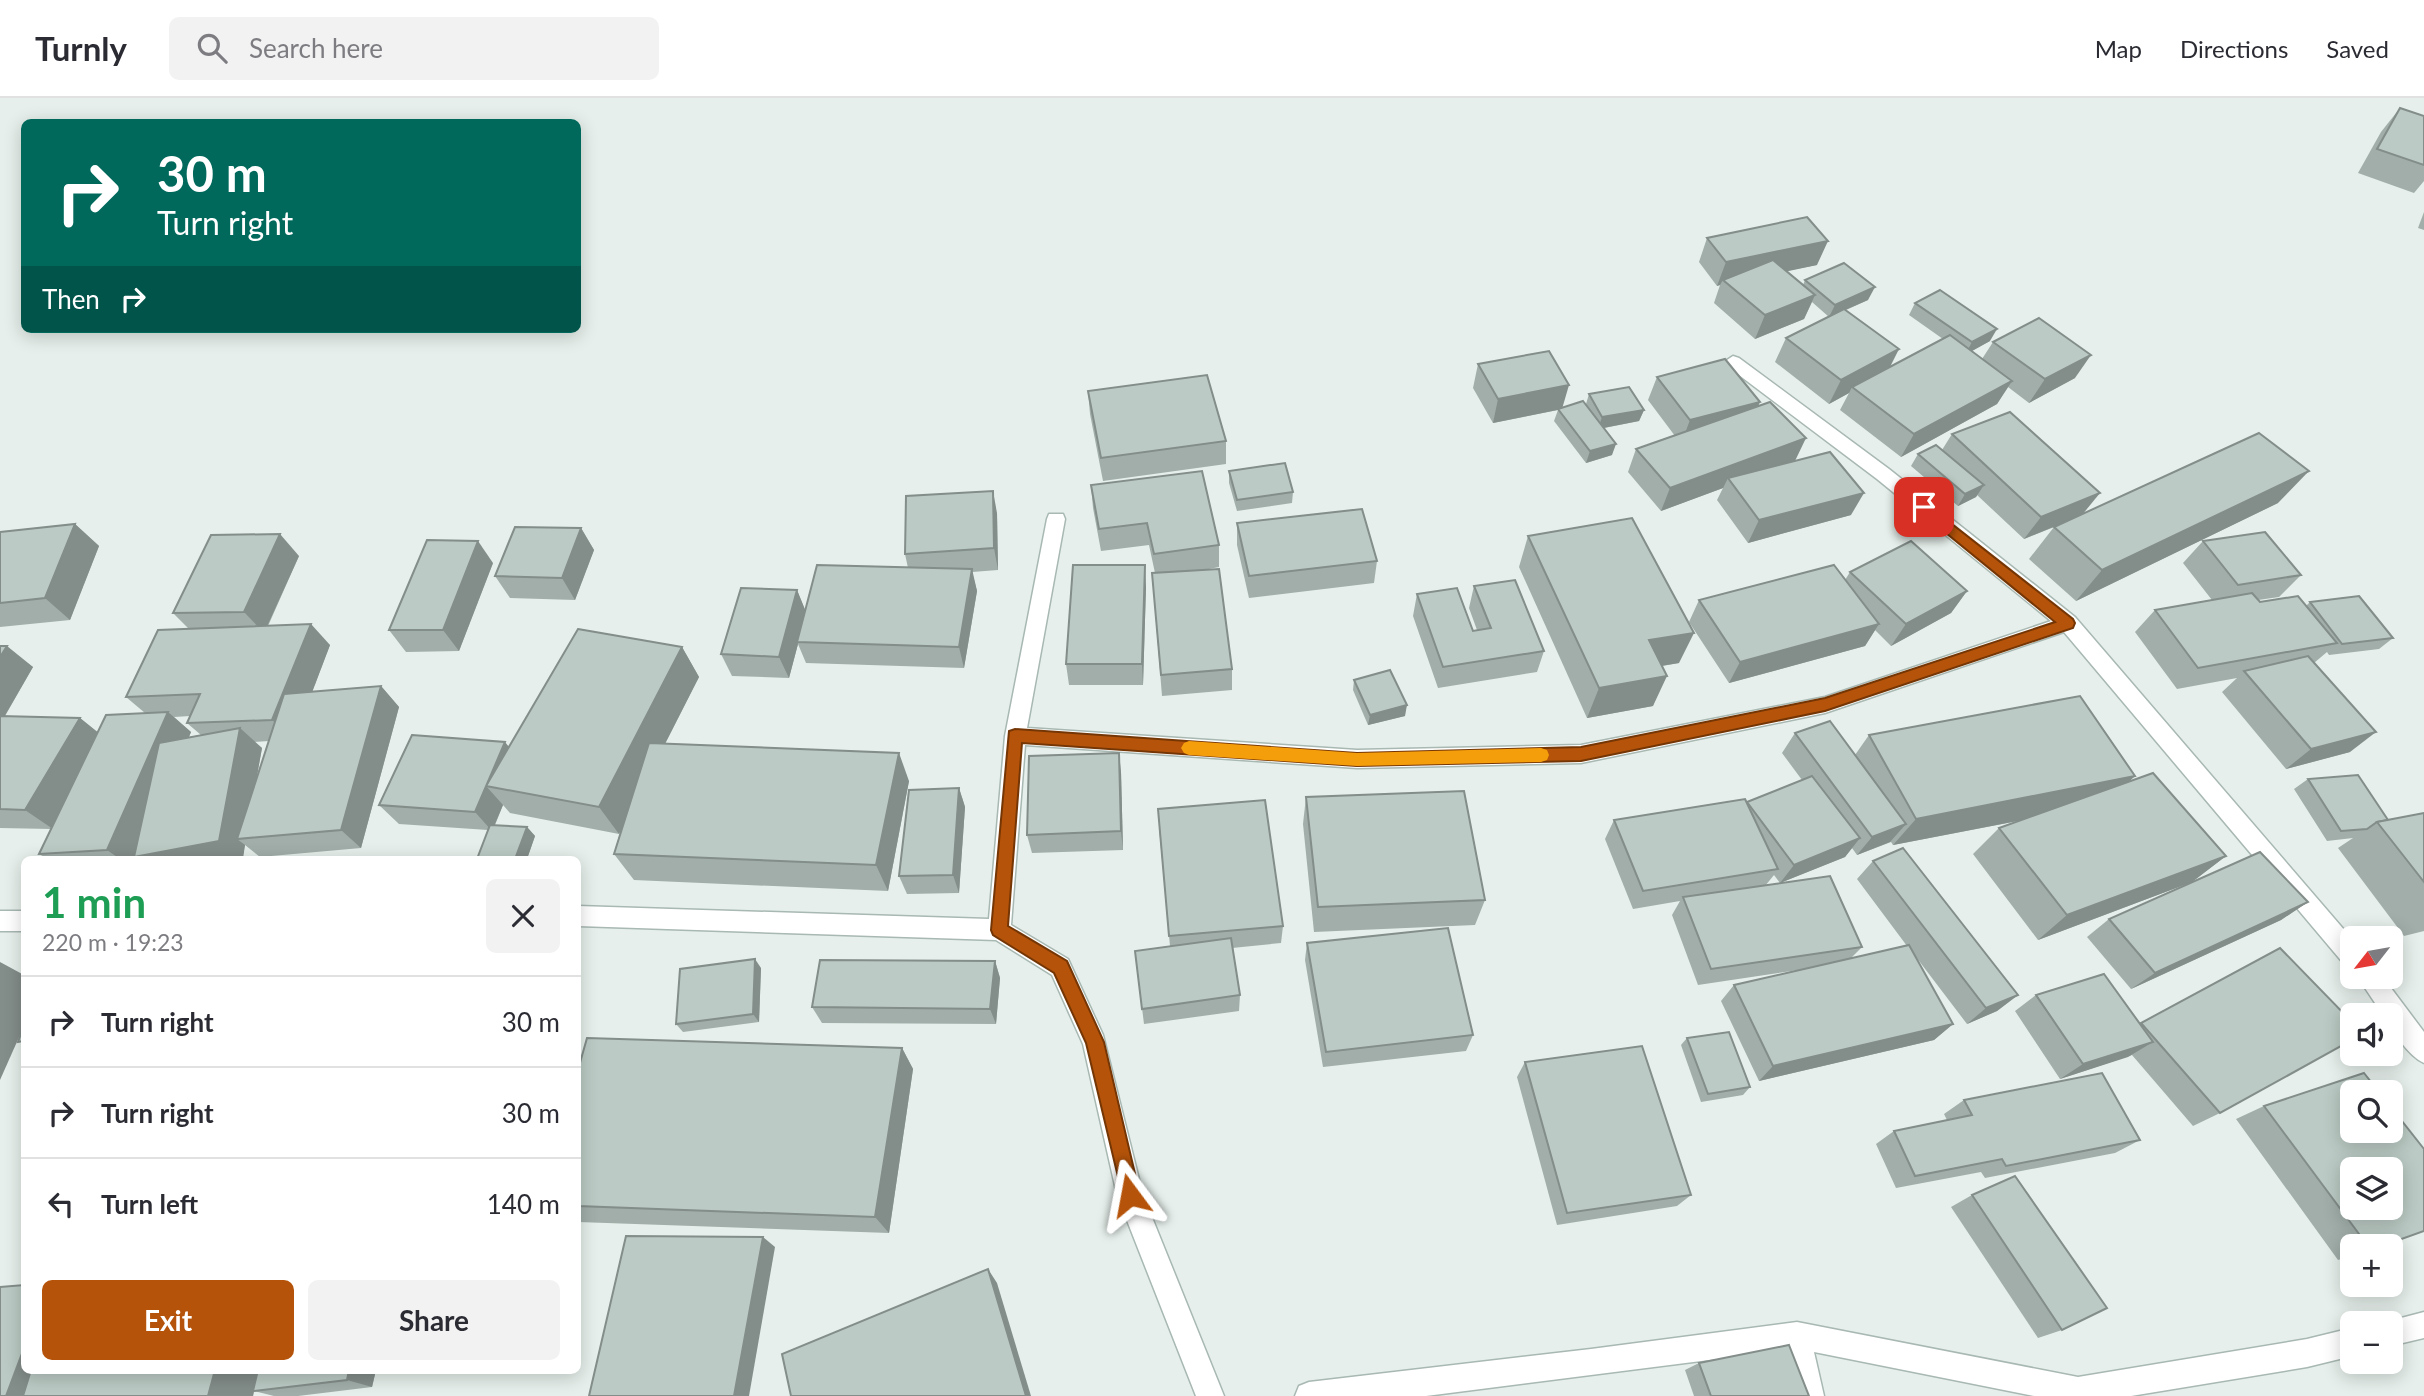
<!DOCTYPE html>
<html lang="en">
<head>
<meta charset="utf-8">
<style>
  body { margin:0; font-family:Lato,sans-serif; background:#f2f2f3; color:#2b2b33; height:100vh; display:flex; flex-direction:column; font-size:26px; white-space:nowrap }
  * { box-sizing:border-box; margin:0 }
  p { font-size:23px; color:#7c7c81 }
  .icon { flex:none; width:38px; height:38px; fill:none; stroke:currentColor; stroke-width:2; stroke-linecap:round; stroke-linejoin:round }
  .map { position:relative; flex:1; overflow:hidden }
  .details { position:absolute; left:21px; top:758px; width:560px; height:518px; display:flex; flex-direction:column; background:#fff; border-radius:10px; box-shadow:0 4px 18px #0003 }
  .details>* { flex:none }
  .top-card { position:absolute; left:21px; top:21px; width:560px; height:214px; border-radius:10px; box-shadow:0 4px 18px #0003; background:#00695c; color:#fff; overflow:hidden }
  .needle { width:46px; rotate:239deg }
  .buttons { position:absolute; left:2340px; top:828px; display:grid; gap:14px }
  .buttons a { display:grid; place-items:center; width:63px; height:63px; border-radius:10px; background:#fff; box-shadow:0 4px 18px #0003; font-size:35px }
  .pin { position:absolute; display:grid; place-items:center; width:60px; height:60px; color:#fff; margin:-30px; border-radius:14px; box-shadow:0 4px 10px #0006 }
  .me { position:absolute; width:77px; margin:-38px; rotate:347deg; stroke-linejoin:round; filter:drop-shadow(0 0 5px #0008) }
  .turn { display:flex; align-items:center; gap:24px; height:147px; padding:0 21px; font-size:32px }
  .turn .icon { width:91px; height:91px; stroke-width:2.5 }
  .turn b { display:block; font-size:49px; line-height:60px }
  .then { display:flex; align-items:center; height:66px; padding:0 21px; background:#0003; gap:14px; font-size:26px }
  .round { display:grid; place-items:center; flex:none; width:74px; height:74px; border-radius:10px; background:#f2f2f3 }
  .headline { display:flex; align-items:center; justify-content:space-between; height:119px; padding:0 21px }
  h1 { font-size:42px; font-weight:700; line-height:52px; color:#1e9e55 }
  .primary-button { display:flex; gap:14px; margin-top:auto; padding:14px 21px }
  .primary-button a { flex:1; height:80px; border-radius:10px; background:#b45309; color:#fff; font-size:28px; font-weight:700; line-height:80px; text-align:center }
  .primary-button a+a { background:#f2f2f3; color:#2b2b33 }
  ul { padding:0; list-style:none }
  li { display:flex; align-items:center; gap:21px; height:91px; padding:0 21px; border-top:2px solid #e1e1e2 }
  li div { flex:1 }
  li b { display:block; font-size:26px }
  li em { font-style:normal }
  header { display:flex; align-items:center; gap:42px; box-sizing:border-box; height:98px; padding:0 35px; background:#fff; border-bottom:2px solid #e1e1e2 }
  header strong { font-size:33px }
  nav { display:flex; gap:38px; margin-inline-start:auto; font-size:24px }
  .search { width:490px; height:63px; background:#f2f2f3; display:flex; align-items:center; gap:18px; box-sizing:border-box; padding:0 24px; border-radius:10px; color:#7c7c81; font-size:26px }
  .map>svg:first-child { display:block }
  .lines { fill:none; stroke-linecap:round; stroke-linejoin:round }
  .street-casing { stroke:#a8b8b2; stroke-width:3 }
  .street { fill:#fff; fill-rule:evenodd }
  .wall { fill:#a1aea9; fill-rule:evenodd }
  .shaded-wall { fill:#838d89 }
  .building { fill:#bbcac4; stroke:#838d89; stroke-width:2; fill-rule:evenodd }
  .route { fill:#b45309; stroke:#753606; stroke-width:2 }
  .slow { fill:#f59e0b }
</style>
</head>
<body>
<header>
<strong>Turnly</strong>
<div class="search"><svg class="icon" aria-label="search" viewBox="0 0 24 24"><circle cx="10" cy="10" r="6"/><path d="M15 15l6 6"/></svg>Search here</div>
<nav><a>Map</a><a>Directions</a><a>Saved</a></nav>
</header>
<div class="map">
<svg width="2424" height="1298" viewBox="0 0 2424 1298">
  <rect width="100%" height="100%" fill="#e6efeb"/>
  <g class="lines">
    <g class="street-casing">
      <g id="street">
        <polygon points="1733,258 1739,260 1889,371 2075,519 2352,841 2352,869 2344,866 2064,534 1825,615 1581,665 1357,670 1025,647 1011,827 1068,861 1103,937 1143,1097 1224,1298 1196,1298 1117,1097 1083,946 1052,877 996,842 578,828 578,808 989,821 1005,638 1047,421 1049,416 1063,416 1065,421 1027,630 1357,652 1581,647 1825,599 2051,523 1877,381 1727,268 1724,264"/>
        <rect x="0" y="813" width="24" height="20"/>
        <path d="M2357,878H2382L2424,934V965C2409,958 2390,933 2390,917H2383Z"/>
        <polygon points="2424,1214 2424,1240 2390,1248 2390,1225 2382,1225"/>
        <polygon points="1797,1224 2078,1279 2307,1241 2352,1230 2352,1258 2307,1269 2131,1298 2034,1298 1814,1254 1824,1298 1796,1298 1787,1252 1426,1298 1295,1298 1299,1288 1309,1284 1591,1251"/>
      </g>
    </g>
    <use href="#street" class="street"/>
  </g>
  <g class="wall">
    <polygon points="2400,10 2424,18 2424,83 2414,95 2358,75 2381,34"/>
    <polygon points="2424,114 2424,132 2418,130"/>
    <polygon points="1707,140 1817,167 1786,173 1803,187 1805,182 1868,202 1846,212 1890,269 1943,241 1909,217 1915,205 1990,243 1971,253 1982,261 1993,244 2075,280 2029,305 2008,289 1997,306 1901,359 1840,312 1849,295 1829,306 1775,264 1786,240 1829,219 1812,204 1804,221 1755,241 1714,205 1720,187 1717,188 1699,164"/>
    <polygon points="1478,266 1563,309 1586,306 1589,296 1644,312 1639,323 1604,330 1612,357 1586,365 1554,323 1558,312 1493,325 1473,290"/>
    <polygon points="1657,279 1758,308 1795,363 1851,417 1748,445 1717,402 1723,390 1661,413 1628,374 1636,351 1675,338 1648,302"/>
    <polygon points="1088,293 1226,343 1226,366 1103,383 1090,316"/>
    <polygon points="1952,336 2083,416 2278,405 2076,503 2029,461 2054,429 2062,426 2024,441 1977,397 1976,399 1958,408 1911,368 1918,356 1942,352"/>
    <polygon points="1229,373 1293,394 1292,405 1237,413 1229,385"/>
    <polygon points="1091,387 1219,447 1219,469 1204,472 1232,571 1232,592 1162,598 1152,475 1155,475 1149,447 1101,453 1093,410"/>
    <polygon points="997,415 998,472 972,474 977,493 964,570 806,565 798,546 789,580 732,578 721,556 797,492 805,512 908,470 905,456"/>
    <polygon points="1237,425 1377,463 1374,485 1249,500 1237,447"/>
    <polygon points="75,426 99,448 70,522 0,529 0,434"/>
    <polygon points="581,430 594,452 575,502 510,500 495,478"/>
    <polygon points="1528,438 1679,565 1662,568 1653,608 1587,620 1519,469"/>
    <polygon points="2203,443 2301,477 2279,499 2258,502 2260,504 2306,508 2310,504 2393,540 2379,551 2329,557 2327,554 2314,565 2350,654 2286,671 2222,594 2237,580 2177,591 2135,534 2155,512 2212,502 2183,465"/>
    <path d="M299,458L268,528L330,547L312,594L381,588L399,609L361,750L260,759L245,747L242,761H48L39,756L51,731L0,730V548L33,569L5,618L80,620L97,634L145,615L126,599L188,530L173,515ZM190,618L187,625L201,637L189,639L191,634L174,619ZM269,643L256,682L262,650L254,644Z"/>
    <polygon points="493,465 459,553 406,554 389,532"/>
    <polygon points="1850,474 1967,493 1951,515 1891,548 1875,532 1865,548 1729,585 1689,524 1699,502 1845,482"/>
    <polygon points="1474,488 1544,553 1537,574 1438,590 1413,518 1417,496 1473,533 1477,532 1469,510"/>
    <polygon points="1146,489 1143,587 1069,587 1066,566"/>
    <polygon points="682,549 699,579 665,646 909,683 888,793 634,782 614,756 621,731 619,736 510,715 503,707 495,727 527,729 535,738 527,761 477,761 488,732 399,726 379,707 509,649"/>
    <polygon points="1354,582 1405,618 1368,627 1353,592"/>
    <polygon points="1795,635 1855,657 1869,637 2135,678 2129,683 2226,758 2192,784 2038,842 1973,756 1999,730 2018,723 1893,747 1891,744 1857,757 1852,750 1845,759 1780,785 1774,777 1765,788 1862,849 1851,860 1907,848 1857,781 1873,763 2018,897 1997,913 1967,926 1913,855 1953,926 1934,942 1759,983 1721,903 1734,887 1798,872 1698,887 1672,817 1680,803 1633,811 1605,741 1614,722 1747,704 1802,682 1782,655"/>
    <polygon points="1121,674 1123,752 1032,755 1027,737"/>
    <polygon points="2308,681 2388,722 2424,715 2424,833 2404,838 2338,750 2353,740 2327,743 2294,691"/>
    <polygon points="959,690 965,709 959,795 907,796 899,778"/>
    <polygon points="1306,699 1485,802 1475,827 1314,834 1303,726"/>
    <polygon points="1159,730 1283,828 1281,845 1232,850 1240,897 1239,913 1144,926 1135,853 1170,848"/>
    <polygon points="2308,804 2281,822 2131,891 2087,839 2109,821"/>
    <polygon points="1307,845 1473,937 1466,953 1323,969 1305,862"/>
    <polygon points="2280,850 2220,1015 2193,1028 2132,957 2060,981 2015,913 2036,897 2140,925"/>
    <polygon points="995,863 1000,880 996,926 822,925 812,909"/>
    <polygon points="761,870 759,924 683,934 676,926"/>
    <polygon points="1687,940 1750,989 1743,997 1701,1004 1681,947"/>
    <polygon points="902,950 913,971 889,1135 578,1124 578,972"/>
    <polygon points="1525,964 1691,1097 1677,1108 1557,1127 1517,979"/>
    <polygon points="1964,1002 2140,1042 2115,1055 1985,1080 1981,1074 1896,1090 1876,1046 1894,1033 1947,1022 1944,1016"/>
    <polygon points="2264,1008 2382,1148 2352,1148 2352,1158 2338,1162 2236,1021"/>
    <polygon points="1972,1097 2062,1232 2038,1240 1951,1109"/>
    <polygon points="1699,1265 1809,1298 1694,1298 1685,1272"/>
    <polygon points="24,1272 376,1272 372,1289 298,1298 274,1298 254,1293 253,1298 0,1298"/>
  </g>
  <g class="shaded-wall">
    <polygon points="1828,143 1817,167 1728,186 1723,182 1720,187 1717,188 1726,164"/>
    <polygon points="1875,189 1868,202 1829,219 1835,207"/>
    <polygon points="1815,197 1804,221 1755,241 1765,217"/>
    <polygon points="1997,231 1990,243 1965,257 1972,244"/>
    <polygon points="1899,251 1887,275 1852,289 1849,295 1829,306 1841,282"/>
    <polygon points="2091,257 2075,280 2029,305 2045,281"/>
    <polygon points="2012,283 1997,306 1901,359 1914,336"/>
    <polygon points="1569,287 1562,311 1493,325 1498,301"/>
    <polygon points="1760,304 1750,327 1681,346 1690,322"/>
    <polygon points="1644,312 1639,323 1598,331 1602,319"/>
    <polygon points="1806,340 1795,363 1728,380 1723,390 1661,413 1670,390"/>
    <polygon points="1616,346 1612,357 1586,365 1590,353"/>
    <polygon points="2309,373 2278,405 2076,503 2102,472"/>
    <polygon points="1984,387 1976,399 1958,408 1965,396"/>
    <polygon points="993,393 997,415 998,472 994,450"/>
    <polygon points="1864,395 1851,417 1748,445 1759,422"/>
    <polygon points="2100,395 2082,417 2024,441 2041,419"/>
    <polygon points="75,426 99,448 70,522 45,500"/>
    <polygon points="581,430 594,452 575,502 562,480"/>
    <polygon points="280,436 299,458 264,535 244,514"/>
    <polygon points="478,443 493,465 459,553 443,532"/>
    <polygon points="1145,467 1146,489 1143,587 1142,566"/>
    <polygon points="972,471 977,493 964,570 959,549"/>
    <polygon points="797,492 806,514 797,544 798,546 789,580 779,559"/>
    <polygon points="1967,493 1951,515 1891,548 1906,526"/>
    <polygon points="311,526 330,547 294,642 272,622"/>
    <polygon points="1879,526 1865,548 1729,585 1740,564"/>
    <polygon points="1694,535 1679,565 1636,572 1649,542"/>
    <polygon points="7,548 33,569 0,626 0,559"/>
    <polygon points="682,549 699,579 619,736 599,709"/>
    <polygon points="1667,578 1653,608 1587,620 1599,590"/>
    <polygon points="381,588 399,609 361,750 341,732"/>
    <polygon points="1407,607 1405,618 1368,627 1370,617"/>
    <polygon points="168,614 191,634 139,758 240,630 262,650 246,740 237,741 245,747 243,761 120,761 107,752"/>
    <polygon points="80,620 105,640 53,731 25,712"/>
    <polygon points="2376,634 2350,654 2286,671 2311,651"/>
    <polygon points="505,644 521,664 486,688 503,707 492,733 475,714"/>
    <polygon points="899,655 909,683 888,793 876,767"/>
    <polygon points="1119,655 1121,674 1123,752 1121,733"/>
    <polygon points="2135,678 2105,706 1893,747 1916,721"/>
    <polygon points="959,690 965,709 959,795 953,777"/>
    <polygon points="1906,726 1890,744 1857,757 1872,739"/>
    <polygon points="527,729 535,738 527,761 515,761"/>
    <polygon points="1860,740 1845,759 1780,785 1794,767"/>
    <polygon points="2226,758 2192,784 2038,842 2067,817"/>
    <polygon points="2308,804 2281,822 2131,891 2155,875"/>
    <polygon points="755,861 761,870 759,924 753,916"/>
    <polygon points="995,863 1000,880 996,926 990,911"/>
    <polygon points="0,864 24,877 24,928 0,982"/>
    <polygon points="2018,897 1997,913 1967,926 1986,910"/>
    <polygon points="1953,926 1934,942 1759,983 1773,968"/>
    <polygon points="2153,944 2128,959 2060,981 2083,966"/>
    <polygon points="902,950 913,971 889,1135 875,1119"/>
    <polygon points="763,1139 775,1149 749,1298 734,1298"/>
    <polygon points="988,1171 997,1185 1031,1298 1026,1298"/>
    <polygon points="24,1250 24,1272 69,1272 60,1298 6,1298"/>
    <polygon points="215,1272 258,1272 253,1298 208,1298"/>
    <polygon points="349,1272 376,1272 372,1289 347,1282"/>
  </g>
  <g class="building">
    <polygon points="2400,10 2424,18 2424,67 2377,51"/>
    <polygon points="1807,119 1828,143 1726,164 1707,140"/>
    <polygon points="1773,162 1815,197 1765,217 1723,182"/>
    <polygon points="1844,165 1875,189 1835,207 1805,182"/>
    <polygon points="1940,192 1997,231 1972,244 1915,205"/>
    <polygon points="1844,211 1899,251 1841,282 1786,240"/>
    <polygon points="2039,220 2091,257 2045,281 1993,244"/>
    <polygon points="1950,237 2012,283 1914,336 1852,289"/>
    <polygon points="1549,253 1569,287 1498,301 1478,266"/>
    <polygon points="1725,261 1760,304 1690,322 1657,279"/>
    <polygon points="1207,277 1226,343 1101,360 1088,293"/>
    <polygon points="1629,289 1644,312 1602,319 1589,296"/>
    <polygon points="1583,303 1616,346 1590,353 1558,311"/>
    <polygon points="1770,304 1806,340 1670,390 1636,351"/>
    <polygon points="2010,314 2100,395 2041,419 1952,336"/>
    <polygon points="2259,335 2309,373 2102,472 2054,429"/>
    <polygon points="1936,347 1984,387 1965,396 1918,356"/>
    <polygon points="1830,354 1864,395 1759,422 1728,380"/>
    <polygon points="1285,365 1293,394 1237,402 1229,373"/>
    <polygon points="1202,373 1219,447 1154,456 1147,425 1099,431 1091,387"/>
    <polygon points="993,393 994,450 905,456 906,398"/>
    <polygon points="1362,411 1377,463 1249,478 1237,425"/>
    <polygon points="1632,420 1694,535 1649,542 1667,578 1599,590 1528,438"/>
    <polygon points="75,426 45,500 0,505 0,434"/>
    <polygon points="515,429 581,430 562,480 495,478"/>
    <polygon points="2265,434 2301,477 2238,487 2203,443"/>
    <polygon points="280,436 244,514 173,515 211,437"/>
    <polygon points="427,442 478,443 443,532 389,532"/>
    <polygon points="1911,443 1967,493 1906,526 1850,474"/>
    <polygon points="817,467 972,471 959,549 797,544"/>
    <polygon points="1073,467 1145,467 1142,566 1066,566"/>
    <polygon points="1834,467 1879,526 1740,564 1699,502"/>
    <polygon points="1219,471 1232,571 1161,577 1152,475"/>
    <polygon points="1515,482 1544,553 1443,569 1417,496 1457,490 1473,533 1491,530 1474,488"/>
    <polygon points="741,490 797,492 779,559 721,556"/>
    <polygon points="2252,495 2260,504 2298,498 2337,545 2198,570 2155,512"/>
    <polygon points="2359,498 2393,540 2342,546 2310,504"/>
    <polygon points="311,526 272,622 187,625 200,596 126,599 158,532"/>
    <polygon points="578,531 682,549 599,709 486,688"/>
    <polygon points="0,548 7,548 0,559"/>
    <polygon points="2308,558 2376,634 2311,651 2244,573"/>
    <polygon points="1390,572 1407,607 1370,617 1354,582"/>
    <polygon points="381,588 341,732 237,741 284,596"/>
    <polygon points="2080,598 2135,678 1916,721 1869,637"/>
    <polygon points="168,614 107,752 39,756 106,617"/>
    <polygon points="0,618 80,620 25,712 0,711"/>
    <polygon points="1830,623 1906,726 1872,739 1795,635"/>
    <polygon points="240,630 219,743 134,759 159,645"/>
    <polygon points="412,637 505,644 475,714 379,707"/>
    <polygon points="649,645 899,655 876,767 614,756"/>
    <polygon points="1119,655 1121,733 1027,737 1029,658"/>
    <polygon points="2153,675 2226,758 2067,817 1999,730"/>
    <polygon points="2358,677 2388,722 2377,724 2367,731 2341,733 2308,681"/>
    <polygon points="1812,678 1860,740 1794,767 1747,704"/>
    <polygon points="959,690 953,777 899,778 909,692"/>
    <polygon points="1464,693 1485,802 1318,809 1306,699"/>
    <polygon points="1745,701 1778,771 1643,793 1614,722"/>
    <polygon points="1265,702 1283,828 1169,838 1158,711"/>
    <polygon points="2424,715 2424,784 2377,724"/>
    <polygon points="490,727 527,729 515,761 477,761"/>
    <polygon points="1903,750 2018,897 1986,910 1873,763"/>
    <polygon points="2260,754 2308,804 2155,875 2109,821"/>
    <polygon points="1830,778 1862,849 1711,871 1683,799"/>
    <polygon points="1448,830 1473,937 1326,954 1307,845"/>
    <polygon points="1231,840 1240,897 1142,911 1135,853"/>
    <polygon points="1909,847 1953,926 1773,968 1734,887"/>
    <polygon points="2280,850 2352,924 2352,942 2220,1015 2141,925"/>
    <polygon points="755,861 753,916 676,926 680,871"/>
    <polygon points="820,862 995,863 990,911 812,909"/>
    <polygon points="2104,876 2153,944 2083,966 2036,897"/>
    <polygon points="24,927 24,943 18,944"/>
    <polygon points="1729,934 1750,989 1708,996 1687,940"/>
    <polygon points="587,940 902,950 875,1119 578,1108 578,972"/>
    <polygon points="1642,948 1691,1097 1567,1115 1525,964"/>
    <polygon points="2102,975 2140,1042 2006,1068 2002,1061 1915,1078 1894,1033 1972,1017 1964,1002"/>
    <path d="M2364,975L2379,994H2352V1032H2390V1008L2424,1051V1133L2382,1148H2368L2264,1008ZM2352,1071H2390V1110H2352Z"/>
    <polygon points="2015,1078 2107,1210 2062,1232 1972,1097"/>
    <polygon points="626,1138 763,1139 734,1298 589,1298"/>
    <polygon points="988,1171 1026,1298 791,1298 782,1256"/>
    <polygon points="24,1187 24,1250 6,1298 0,1298 0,1189"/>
    <polygon points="1789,1247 1809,1298 1711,1298 1699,1265"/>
    <polygon points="31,1272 215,1272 208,1298 23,1298"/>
    <polygon points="258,1272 349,1272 347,1282 253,1293"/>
  </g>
  <polygon class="route" points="1924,404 2073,521 2075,525 2073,530 1825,613 1581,663 1357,668 1022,645 1008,828 1067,863 1104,944 1140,1097 1137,1104 1130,1107 1124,1104 1086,945 1054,875 993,837 991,832 1009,633 1015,631 1357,655 1581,649 1825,600 2055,524 1919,413 1919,405"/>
  <polygon class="slow" points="1189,643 1357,655 1541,650 1547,652 1549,657 1547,662 1541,664 1357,668 1189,657 1184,655 1181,650 1184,645"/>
</svg>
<div class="buttons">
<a><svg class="needle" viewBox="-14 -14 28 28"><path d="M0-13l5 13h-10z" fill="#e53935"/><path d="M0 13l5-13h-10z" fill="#7c7c81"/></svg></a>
<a><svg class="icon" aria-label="sound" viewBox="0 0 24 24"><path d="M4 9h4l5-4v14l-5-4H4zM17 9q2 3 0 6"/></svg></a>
<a><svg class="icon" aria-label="search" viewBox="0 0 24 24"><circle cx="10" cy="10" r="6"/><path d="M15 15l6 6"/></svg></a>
<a><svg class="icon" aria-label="layers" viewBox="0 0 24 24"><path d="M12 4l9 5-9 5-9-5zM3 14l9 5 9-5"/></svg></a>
<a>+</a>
<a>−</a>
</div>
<div class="pin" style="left:1924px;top:409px;background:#d93025"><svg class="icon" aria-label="arrive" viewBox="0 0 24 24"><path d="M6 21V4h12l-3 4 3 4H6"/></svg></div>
<svg class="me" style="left:1130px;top:1097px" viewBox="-20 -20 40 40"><path d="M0-17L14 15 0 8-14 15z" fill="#b45309" stroke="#fff" stroke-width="4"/></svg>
<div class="top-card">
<div class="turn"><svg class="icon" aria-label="right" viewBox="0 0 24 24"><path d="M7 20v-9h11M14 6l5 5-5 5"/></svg><div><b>30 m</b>Turn right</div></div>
<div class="then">Then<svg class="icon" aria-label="right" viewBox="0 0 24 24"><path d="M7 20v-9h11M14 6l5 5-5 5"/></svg></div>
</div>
<section class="details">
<div class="headline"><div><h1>1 min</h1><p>220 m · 19:23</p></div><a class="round"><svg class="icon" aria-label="close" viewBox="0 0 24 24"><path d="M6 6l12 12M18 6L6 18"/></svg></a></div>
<ul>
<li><svg class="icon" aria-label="right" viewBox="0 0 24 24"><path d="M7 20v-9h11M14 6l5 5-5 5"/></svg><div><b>Turn right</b></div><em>30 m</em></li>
<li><svg class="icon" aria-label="right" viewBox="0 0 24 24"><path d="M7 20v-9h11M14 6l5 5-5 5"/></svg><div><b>Turn right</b></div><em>30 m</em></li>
<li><svg class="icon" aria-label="left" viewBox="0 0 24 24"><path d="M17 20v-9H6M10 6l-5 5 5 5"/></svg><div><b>Turn left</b></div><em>140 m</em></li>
</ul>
<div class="primary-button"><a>Exit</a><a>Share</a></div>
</section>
</div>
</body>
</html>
